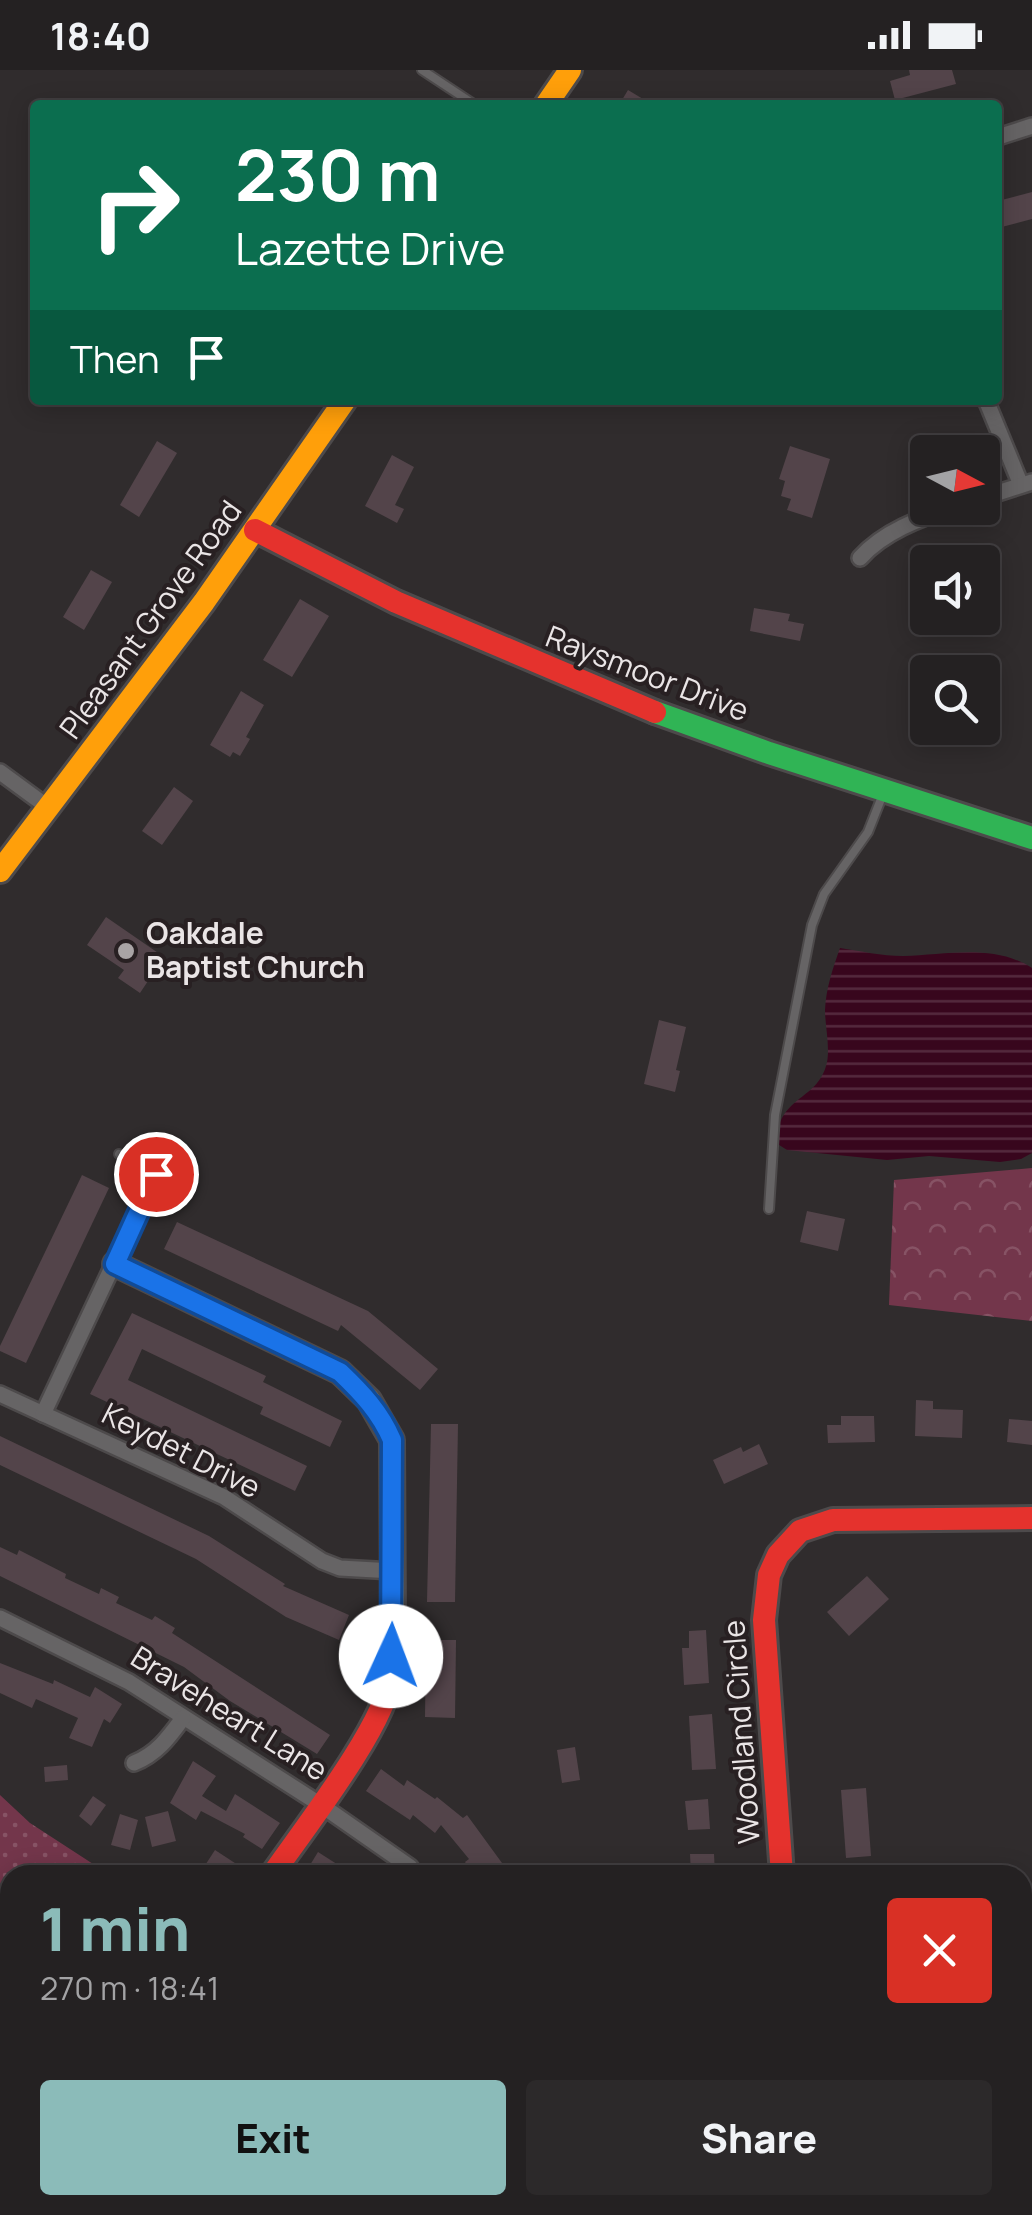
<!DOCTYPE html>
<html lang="en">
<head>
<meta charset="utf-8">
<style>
  body { margin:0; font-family:Manrope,sans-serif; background:#2c292a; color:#f1f3f6; height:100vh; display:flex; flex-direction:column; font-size:38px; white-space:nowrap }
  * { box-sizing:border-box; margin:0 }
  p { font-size:32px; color:#a3a3a5 }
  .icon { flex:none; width:55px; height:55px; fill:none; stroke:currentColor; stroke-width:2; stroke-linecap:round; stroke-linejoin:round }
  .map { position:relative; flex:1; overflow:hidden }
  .panel { position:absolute; left:0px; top:1795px; width:1032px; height:350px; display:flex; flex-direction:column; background:#242122; border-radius:30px 30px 0 0; box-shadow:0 5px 25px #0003,0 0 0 2px #413e40 }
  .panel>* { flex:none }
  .hud { position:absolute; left:30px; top:30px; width:972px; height:305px; border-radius:10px; box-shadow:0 5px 25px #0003,0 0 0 2px #413e40; background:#0b6e4f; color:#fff; overflow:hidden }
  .needle { width:65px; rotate:97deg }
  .buttons { position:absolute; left:910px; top:365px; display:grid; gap:20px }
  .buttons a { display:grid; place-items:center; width:90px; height:90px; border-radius:10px; background:#242122; box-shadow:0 5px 25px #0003,0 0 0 2px #413e40; font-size:50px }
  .pin { position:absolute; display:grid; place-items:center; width:85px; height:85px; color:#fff; margin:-42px; border:5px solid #fff; border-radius:50%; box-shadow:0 2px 10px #0007 }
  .me { position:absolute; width:110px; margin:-55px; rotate:2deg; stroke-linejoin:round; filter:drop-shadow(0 0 8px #0008) }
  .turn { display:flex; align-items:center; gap:35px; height:210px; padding:0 40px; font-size:45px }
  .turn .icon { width:130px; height:130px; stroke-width:2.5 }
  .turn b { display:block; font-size:70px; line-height:85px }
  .then { display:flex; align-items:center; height:95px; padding:0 40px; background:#0003; gap:20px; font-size:38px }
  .round { display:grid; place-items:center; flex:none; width:105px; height:105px; border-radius:10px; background:#2c292a }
  .summary { display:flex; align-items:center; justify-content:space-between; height:170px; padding:0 40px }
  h1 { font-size:60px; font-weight:800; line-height:75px; color:#8bbbb9 }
  .primary-button { display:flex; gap:20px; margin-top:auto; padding:20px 40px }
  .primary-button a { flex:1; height:115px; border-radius:10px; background:#8bbbb9; color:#111; font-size:40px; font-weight:800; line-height:115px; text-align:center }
  .primary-button a+a { background:#2c292a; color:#f1f3f6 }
  .status { display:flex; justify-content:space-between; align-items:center; height:70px; padding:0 50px; background:#242122; direction:ltr }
  .status svg { height:28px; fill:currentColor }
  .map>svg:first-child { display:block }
  .grass { fill:url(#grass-dots) }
  .forest { fill:url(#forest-crowns) }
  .water { fill:url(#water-rules) }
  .building { fill:#53444a }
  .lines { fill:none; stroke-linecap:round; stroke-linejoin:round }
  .lane-casing { stroke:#4d4a4b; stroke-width:12 }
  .street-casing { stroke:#4d4a4b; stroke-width:20 }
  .fast-casing { stroke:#4d4a4b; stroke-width:28 }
  .slow-casing { stroke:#4d4a4b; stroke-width:28 }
  .jam-casing { stroke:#4d4a4b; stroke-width:28 }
  .lane { stroke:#666465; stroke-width:8 }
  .street { stroke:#666465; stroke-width:15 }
  .fast { stroke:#30b455; stroke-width:22 }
  .slow { stroke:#ff9f0a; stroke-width:22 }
  .jam { stroke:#e5322d; stroke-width:22 }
  .route-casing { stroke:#114b97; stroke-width:25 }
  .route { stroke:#1a73e8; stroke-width:18 }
  .poi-dot { fill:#a9a4a5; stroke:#282022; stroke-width:4 }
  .labels { text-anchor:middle; stroke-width:8; stroke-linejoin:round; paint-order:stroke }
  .street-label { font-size:30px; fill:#eae5e6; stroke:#282022 }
  .poi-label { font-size:30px; font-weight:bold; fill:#eae5e6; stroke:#282022; text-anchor:start }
</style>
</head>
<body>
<div class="status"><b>18:40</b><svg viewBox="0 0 49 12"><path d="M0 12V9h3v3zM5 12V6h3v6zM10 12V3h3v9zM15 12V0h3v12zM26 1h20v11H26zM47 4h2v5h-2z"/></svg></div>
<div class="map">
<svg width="1032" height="2145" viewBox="0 0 1032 2145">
  <defs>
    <pattern id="grass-dots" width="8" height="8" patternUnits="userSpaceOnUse" patternTransform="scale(2.5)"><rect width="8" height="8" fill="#73364b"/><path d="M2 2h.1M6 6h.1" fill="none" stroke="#875365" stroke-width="1.8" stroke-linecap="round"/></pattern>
    <pattern id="forest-crowns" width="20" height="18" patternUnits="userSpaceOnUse" patternTransform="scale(2.5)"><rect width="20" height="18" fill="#73364b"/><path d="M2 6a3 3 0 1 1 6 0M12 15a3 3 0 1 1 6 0" fill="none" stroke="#875365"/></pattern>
    <pattern id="water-rules" width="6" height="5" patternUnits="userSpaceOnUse" patternTransform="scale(2.5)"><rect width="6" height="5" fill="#38061d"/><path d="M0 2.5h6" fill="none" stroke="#552a3e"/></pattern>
  </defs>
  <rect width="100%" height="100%" fill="#302c2d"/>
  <polygon class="grass" points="0,1725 30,1753 110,1805 10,1805 10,1869 0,1858"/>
  <g class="forest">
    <polygon points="1032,1098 1032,1251 889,1235 894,1110"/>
    <polygon points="1032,2057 1032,2145 1000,2145 1001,2135 1022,2135 1023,2079"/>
  </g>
  <path class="water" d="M840,878C860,881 882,886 903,886C946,885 993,873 1032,898V1083L1021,1089L1000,1092L929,1086L887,1090L787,1080L776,1073C778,1026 816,1031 826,996C831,980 825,957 825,940C826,918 833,898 840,878Z"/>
  <g class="building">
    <polygon points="909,0 952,0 956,14 895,30 890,11 910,5"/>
    <polygon points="628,20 653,35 619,35"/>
    <polygon points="1032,122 1032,149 998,158 998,131"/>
    <polygon points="157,371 177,383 139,447 120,435"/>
    <polygon points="790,376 830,389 812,448 787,440 791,429 781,426 785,411 779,409"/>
    <polygon points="392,385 414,397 395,435 404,439 397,453 365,436"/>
    <polygon points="91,500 112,512 84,560 63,547"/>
    <polygon points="300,529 329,546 292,607 263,590"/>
    <polygon points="754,538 790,544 788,551 804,554 800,571 750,561"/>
    <polygon points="241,621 264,635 246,667 250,669 240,686 233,682 230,687 210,675"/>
    <polygon points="174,717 193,731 162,775 142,761"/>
    <polygon points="106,847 164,887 140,923 118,908 124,900 87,875"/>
    <polygon points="659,950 686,957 676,1000 680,1001 675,1022 644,1014"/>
    <polygon points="82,1105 109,1118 26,1293 0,1281 0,1276"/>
    <polygon points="807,1141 845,1149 838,1181 800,1172"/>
    <polygon points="177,1152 368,1241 438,1299 420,1320 341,1255 338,1261 164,1179"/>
    <polygon points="132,1243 266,1306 263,1312 342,1351 330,1377 260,1344 263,1337 142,1279 128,1310 307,1396 295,1421 90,1324"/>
    <polygon points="916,1330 933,1331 933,1339 963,1340 962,1368 915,1366"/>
    <polygon points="841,1346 874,1346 875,1372 828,1373 827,1355 841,1355"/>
    <polygon points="1009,1349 1032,1351 1032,1375 1007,1372"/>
    <polygon points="431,1354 458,1354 455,1532 427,1532"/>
    <polygon points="0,1366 209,1466 285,1514 283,1516 349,1545 339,1570 286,1547 196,1489 0,1395"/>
    <polygon points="759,1374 768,1394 724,1414 713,1390 741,1377 743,1382"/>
    <polygon points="0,1477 17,1485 19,1480 66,1504 65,1508 99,1524 101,1518 119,1527 116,1533 152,1550 155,1546 175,1558 172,1563 330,1665 317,1684 230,1631 184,1597 0,1506"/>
    <polygon points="867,1506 889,1529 849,1566 827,1542"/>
    <polygon points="706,1560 709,1613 684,1615 682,1578 689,1578 689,1561"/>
    <polygon points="426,1570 456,1570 455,1648 425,1647"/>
    <polygon points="0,1593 53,1614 54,1610 90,1627 95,1617 122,1634 110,1653 104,1649 92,1677 69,1668 78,1648 36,1629 32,1638 0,1623"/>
    <polygon points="712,1644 716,1699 692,1700 689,1646"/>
    <polygon points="575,1677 580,1710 562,1713 557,1680"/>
    <polygon points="193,1691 216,1706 202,1726 226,1741 235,1724 280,1753 262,1779 243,1767 245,1764 201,1741 196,1750 170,1733"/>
    <polygon points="67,1695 68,1710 45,1712 44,1697"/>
    <polygon points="381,1699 404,1716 407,1710 435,1729 437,1727 463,1748 467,1745 502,1793 483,1805 474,1805 465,1792 469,1789 441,1755 435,1763 413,1745 410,1750 366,1721"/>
    <polygon points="866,1718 871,1786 846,1788 841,1720"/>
    <polygon points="93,1726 106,1735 91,1756 79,1746"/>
    <polygon points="708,1729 710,1759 688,1760 685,1731"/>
    <polygon points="168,1741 176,1771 152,1777 145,1747"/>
    <polygon points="120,1744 138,1750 130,1780 111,1775"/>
    <polygon points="215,1780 241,1797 235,1805 208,1805 202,1800"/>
    <polygon points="318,1782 354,1805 314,1805 307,1800"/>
    <polygon points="690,1784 714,1784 715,1805 691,1805"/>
  </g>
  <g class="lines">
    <g class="lane-casing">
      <g id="lane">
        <polyline points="422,0 475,35"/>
        <polyline points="119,1084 156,1104"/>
        <polyline points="769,1139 775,1045 812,855 824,824 868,762 883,724"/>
      </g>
    </g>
    <g class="street-casing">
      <g id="street">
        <polyline points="998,67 1032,56"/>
        <polyline points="986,330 1021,415"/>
        <polyline points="982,428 1032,412"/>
        <path d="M860,488C883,462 920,448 953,438"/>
        <polyline points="0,702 49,738"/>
        <polyline points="0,1324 224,1427 322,1491 340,1498 393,1501"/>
        <polyline points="43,1344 156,1104"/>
        <polyline points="0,1548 129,1612 321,1735 410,1797 416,1805"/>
        <path d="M134,1693C157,1684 169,1667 183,1648"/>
        <polyline points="1022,2006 1032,1988"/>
        <polyline points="413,2135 416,2145"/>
        <polyline points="962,2145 966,2135"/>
      </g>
    </g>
    <g class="fast-casing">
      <g id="fast">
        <polyline points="655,642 769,683 1032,768"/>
        <polyline points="885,2135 902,2145"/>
      </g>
    </g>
    <g class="slow-casing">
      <g id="slow">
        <polyline points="546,35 570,0"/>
        <polyline points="0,801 204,532 345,330"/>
        <polyline points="115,1194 340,1302 369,1330 392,1370 393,1553 390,1608"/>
      </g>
    </g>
    <g class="jam-casing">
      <g id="jam">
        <polyline points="255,460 396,532 655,642"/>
        <path d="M272,1805C301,1763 387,1653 390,1608"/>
        <polyline points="782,1805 764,1550 769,1505 778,1485 800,1461 833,1450 1032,1448"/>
        <polyline points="567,2145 588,2135"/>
      </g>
    </g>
    <use href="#lane" class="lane"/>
    <use href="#street" class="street"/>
    <use href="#fast" class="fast"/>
    <use href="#slow" class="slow"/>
    <use href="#jam" class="jam"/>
  </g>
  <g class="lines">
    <g class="route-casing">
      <path id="route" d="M156,1104L115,1194L340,1302C362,1323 380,1342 392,1370L391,1586"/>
    </g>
    <use href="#route" class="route"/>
  </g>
  <circle class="poi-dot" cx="126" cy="881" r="10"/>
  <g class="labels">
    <g class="street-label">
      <text transform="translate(151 550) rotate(-54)" y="10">Pleasant Grove Road</text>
      <text transform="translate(647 604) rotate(21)" y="10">Raysmoor Drive</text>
      <text transform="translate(181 1381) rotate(27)" y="10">Keydet Drive</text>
      <text transform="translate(229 1644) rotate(32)" y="10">Braveheart Lane</text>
      <text transform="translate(742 1662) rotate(-94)" y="10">Woodland Circle</text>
    </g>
    <g class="poi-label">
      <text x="146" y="874">Oakdale<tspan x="146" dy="34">Baptist Church</tspan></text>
    </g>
  </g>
</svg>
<div class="buttons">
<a><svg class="needle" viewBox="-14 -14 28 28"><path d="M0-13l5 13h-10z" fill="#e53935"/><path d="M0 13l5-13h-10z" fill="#a3a3a5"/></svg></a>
<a><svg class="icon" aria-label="sound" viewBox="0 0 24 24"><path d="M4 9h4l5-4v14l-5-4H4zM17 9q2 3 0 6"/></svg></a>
<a><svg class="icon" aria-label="search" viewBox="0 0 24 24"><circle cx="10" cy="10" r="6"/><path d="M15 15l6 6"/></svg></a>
</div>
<div class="pin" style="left:156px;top:1104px;background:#d93025"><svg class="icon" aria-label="arrive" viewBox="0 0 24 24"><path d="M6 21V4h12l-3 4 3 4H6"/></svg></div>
<svg class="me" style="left:391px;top:1586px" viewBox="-20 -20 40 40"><circle r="19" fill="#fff"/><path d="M0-13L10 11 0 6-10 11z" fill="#1a73e8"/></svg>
<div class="hud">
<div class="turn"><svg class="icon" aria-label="right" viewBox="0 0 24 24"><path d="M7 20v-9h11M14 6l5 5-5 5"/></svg><div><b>230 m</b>Lazette Drive</div></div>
<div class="then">Then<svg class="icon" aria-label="arrive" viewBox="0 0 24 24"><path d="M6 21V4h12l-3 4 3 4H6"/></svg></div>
</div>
<section class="panel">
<div class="summary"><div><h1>1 min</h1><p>270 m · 18:41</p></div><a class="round" style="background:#d93025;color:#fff"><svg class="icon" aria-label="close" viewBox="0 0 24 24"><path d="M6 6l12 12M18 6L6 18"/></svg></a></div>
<div class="primary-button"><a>Exit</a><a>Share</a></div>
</section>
</div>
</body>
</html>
